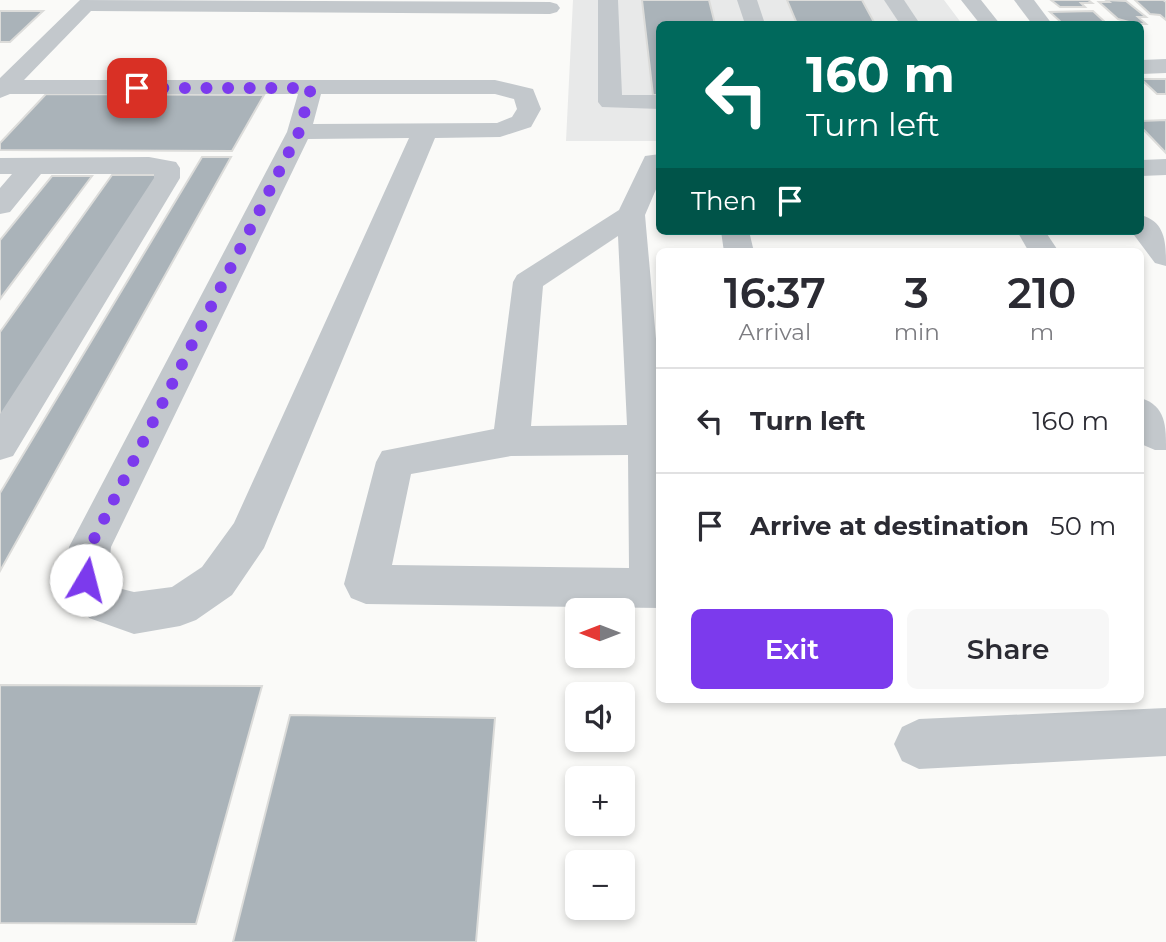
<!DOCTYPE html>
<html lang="en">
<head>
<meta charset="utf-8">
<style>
  body { margin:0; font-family:Montserrat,sans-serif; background:#f7f7f7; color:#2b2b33; height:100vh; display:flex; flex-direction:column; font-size:26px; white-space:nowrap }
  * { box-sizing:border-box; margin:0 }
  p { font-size:23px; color:#7c7c81 }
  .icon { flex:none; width:38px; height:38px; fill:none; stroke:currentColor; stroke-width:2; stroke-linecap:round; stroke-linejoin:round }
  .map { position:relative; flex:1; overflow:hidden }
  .side { position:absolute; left:656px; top:248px; width:488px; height:455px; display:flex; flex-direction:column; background:#fff; border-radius:10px; box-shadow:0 4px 10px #0003 }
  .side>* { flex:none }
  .top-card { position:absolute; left:656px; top:21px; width:488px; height:214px; border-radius:10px; box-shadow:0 4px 10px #0003; background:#00695c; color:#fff; overflow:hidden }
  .needle { width:46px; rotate:270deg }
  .fabs { position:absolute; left:565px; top:598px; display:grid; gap:14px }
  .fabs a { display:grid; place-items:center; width:70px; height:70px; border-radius:10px; background:#fff; box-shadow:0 4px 10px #0003; font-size:35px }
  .pin { position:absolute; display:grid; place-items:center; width:60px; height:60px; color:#fff; margin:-30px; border-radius:14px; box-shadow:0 4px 10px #0006 }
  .me { position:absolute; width:77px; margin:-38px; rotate:8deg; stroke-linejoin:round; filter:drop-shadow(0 0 5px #0008) }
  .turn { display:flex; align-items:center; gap:24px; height:147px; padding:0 35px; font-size:32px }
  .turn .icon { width:91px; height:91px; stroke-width:2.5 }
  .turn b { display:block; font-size:49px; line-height:60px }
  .then { display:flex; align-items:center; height:66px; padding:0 35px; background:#0003; gap:14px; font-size:26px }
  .eta { display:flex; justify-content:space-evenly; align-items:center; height:119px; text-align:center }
  .eta b { font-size:42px; font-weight:600; line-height:49px }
  .action { display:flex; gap:14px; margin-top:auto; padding:14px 35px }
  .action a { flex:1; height:80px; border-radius:10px; background:#7c3aed; color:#fff; font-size:28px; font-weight:600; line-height:80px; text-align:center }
  .action a+a { background:#f7f7f7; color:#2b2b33 }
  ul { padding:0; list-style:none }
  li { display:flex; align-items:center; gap:21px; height:105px; padding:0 35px; border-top:2px solid #e1e1e2 }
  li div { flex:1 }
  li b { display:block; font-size:26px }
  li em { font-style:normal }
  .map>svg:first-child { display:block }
  .built { fill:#e8e9e9 }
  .building { fill:#aab3b9; stroke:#dcdcda; stroke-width:2 }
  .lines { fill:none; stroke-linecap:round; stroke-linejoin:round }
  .minor { fill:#c3c8cc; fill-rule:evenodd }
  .route { stroke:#7c3aed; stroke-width:12; stroke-dasharray:0 21.6 }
</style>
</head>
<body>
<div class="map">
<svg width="1166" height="942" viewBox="0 0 1166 942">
  <rect width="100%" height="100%" fill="#fafaf8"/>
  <polygon class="built" points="573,0 944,0 962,24 660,24 660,141 566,141"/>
  <g class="building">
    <polygon points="642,0 709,0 715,24 660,24 660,95 653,95"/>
    <polygon points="787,0 862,0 875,24 797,24"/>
    <polygon points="1051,0 1088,0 1092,3 1081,3 1085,7 1060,7"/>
    <polygon points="1106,0 1126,1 1146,17 1138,17 1146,24 1136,24 1118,19 1099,2 1109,2"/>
    <polygon points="1135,0 1163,0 1166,2 1166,20 1160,15 1150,14"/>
    <polygon points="0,11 43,11 10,42 0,42"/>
    <polygon points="1093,11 1107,24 1063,24 1050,12"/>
    <polygon points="1141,79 1166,79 1166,94 1157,94"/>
    <polygon points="46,94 264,95 232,151 0,150 0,143"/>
    <polygon points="1166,120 1166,153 1141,127 1141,121"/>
    <polygon points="202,157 231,157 0,571 0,493"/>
    <polygon points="112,175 158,175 0,419 0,332"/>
    <polygon points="52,176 92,176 0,299 0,240"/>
    <polygon points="0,685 262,686 196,924 0,923"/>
    <polygon points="290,715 495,718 476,942 233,942"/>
  </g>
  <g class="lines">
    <g class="minor">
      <path d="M80,0L550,2L557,4L560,8L557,12L550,14L91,11L24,80H495L533,89L541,109L531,127L500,137L435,138L264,548L232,595L196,620L180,626L134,634L89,618L65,580L69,547L287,132L298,94H10L0,98V78ZM321,94H495L514,99L517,109L512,117L497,123L313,124ZM409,138L234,523L202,567L172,587L134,592L118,588L108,575L111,547L308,139Z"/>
      <polygon points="598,0 618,0 622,95 660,95 660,109 602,107 598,102"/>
      <polygon points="737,0 757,0 765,24 745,24"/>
      <polygon points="884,0 904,0 920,24 900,24"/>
      <polygon points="961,0 981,0 1000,24 980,24"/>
      <polygon points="1014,0 1034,0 1052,24 1032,24"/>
      <polygon points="1166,59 1166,73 1141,74 1141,60"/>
      <path d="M660,154V180L645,215L660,384V608L366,604L351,598L344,584L376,462L382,451L494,429L513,282L517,275L619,210L645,156ZM618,236L627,425L531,426L543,286ZM628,455L629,568L392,565L411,474L511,456Z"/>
      <polygon points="149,157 176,162 180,168 180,178 13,456 0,460 0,414 154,178 154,174 41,174 10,212 0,214 0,188 12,174 0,174 0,158"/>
      <polygon points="1166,159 1166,175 1141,176 1141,160"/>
      <path d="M1141,215C1166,222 1166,243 1166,266L1155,263L1131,231H1141Z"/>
      <polygon points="721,231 749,231 754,252 724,252"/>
      <polygon points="1017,231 1045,231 1059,252 1029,252"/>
      <path d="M1141,398C1166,406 1166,426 1166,450H1155L1141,444Z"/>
      <polygon points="1166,708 1166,756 919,769 902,761 894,744 902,727 919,719"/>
    </g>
  </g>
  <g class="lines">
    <polyline class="route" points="86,580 90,547 299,132 311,88 137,88"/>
  </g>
</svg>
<div class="fabs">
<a><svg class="needle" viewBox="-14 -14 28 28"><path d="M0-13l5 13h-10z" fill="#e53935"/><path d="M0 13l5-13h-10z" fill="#7c7c81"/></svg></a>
<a><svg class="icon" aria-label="sound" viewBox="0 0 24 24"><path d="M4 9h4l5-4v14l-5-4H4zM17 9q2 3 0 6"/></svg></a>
<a>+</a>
<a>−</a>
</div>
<div class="pin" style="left:137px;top:88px;background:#d93025"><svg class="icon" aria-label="arrive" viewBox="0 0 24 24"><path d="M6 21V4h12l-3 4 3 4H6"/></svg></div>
<svg class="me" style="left:86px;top:580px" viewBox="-20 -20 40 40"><circle r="19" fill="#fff"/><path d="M0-13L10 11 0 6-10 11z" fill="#7c3aed"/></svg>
<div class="top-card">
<div class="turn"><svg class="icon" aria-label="left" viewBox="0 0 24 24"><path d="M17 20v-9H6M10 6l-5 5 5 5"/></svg><div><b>160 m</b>Turn left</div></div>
<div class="then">Then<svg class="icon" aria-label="arrive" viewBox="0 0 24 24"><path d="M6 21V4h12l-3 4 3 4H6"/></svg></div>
</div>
<section class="side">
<div class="eta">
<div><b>16:37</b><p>Arrival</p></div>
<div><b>3</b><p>min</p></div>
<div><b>210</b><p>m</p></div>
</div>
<ul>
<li><svg class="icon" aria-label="left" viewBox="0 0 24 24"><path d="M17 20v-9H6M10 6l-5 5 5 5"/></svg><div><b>Turn left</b></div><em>160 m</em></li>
<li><svg class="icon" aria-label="arrive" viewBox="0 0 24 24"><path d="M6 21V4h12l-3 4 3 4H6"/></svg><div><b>Arrive at destination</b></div><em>50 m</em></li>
</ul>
<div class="action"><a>Exit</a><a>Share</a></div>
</section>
</div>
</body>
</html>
